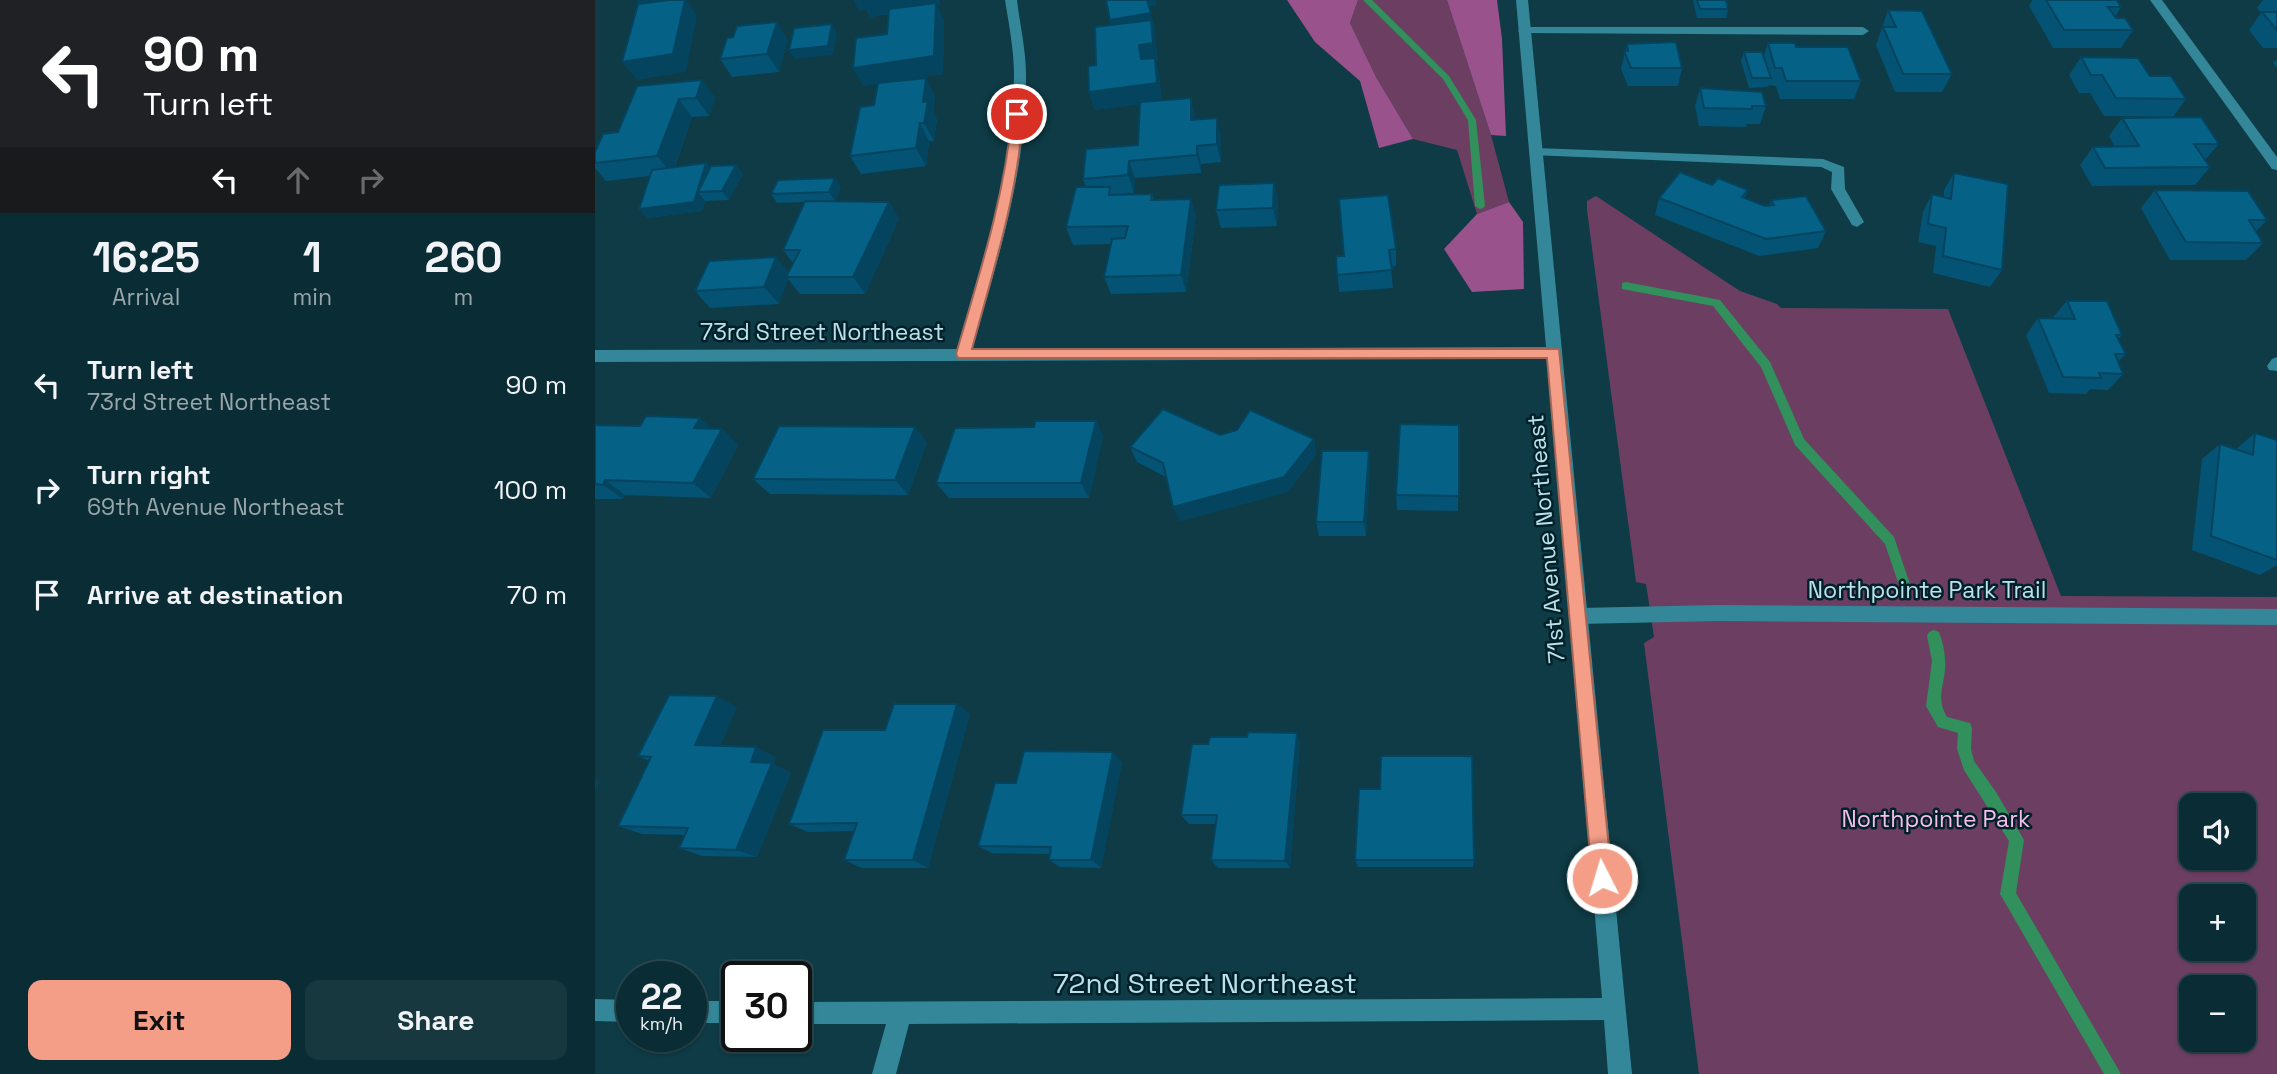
<!DOCTYPE html>
<html lang="en">
<head>
<meta charset="utf-8">
<style>
  body { margin:0; font-family:"Space Grotesk",sans-serif; background:#183840; color:#f1f3f6; height:100vh; display:flex; flex-direction:column; font-size:26px; white-space:nowrap }
  * { box-sizing:border-box; margin:0 }
  p { font-size:23px; color:#99a7ac }
  .icon { flex:none; width:38px; height:38px; fill:none; stroke:currentColor; stroke-width:2; stroke-linecap:round; stroke-linejoin:round }
  .map { position:relative; flex:1; overflow:hidden }
  .side { display:flex; flex-direction:column; background:#0a2c34; width:595px }
  .side>* { flex:none }
  .top-card { background:#202124; color:#fff; overflow:hidden }
  .buttons { position:absolute; left:1584px; top:793px; display:grid; gap:14px }
  .buttons a { display:grid; place-items:center; width:77px; height:77px; border-radius:14px; background:#0a2c34; box-shadow:0 2px 5px #0004,0 0 0 2px #2a484f; font-size:35px }
  .speed { position:absolute; left:21px; top:961px; display:flex; gap:14px; font-size:35px; font-weight:700; text-align:center }
  .speed>* { display:grid; place-content:center; width:91px; height:91px; border-radius:50%; background:#0a2c34; box-shadow:0 2px 5px #0004,0 0 0 2px #2a484f; line-height:1 }
  .speed small { font-size:18px; font-weight:400 }
  .speed .limit { border:4px solid #111; border-radius:10px; background:#fff; color:#111 }
  .pin { position:absolute; display:grid; place-items:center; width:60px; height:60px; color:#fff; margin:-30px; border:4px solid #fff; border-radius:50%; box-shadow:0 2px 7px #0007 }
  .me { position:absolute; width:77px; margin:-38px; rotate:355deg; stroke-linejoin:round; filter:drop-shadow(0 0 5px #0008) }
  .turn { display:flex; align-items:center; gap:24px; height:147px; padding:0 28px; font-size:32px }
  .turn .icon { width:91px; height:91px; stroke-width:2.5 }
  .turn b { display:block; font-size:49px; line-height:60px }
  .lanes { display:flex; align-items:center; height:66px; padding:0 28px; background:#0003; justify-content:center; gap:35px; direction:ltr }
  .lanes .off { opacity:.35 }
  .eta { display:flex; justify-content:space-evenly; align-items:center; height:119px; text-align:center }
  .eta b { font-size:42px; font-weight:700; line-height:49px }
  .action { display:flex; gap:14px; margin-top:auto; padding:14px 28px }
  .action a { flex:1; height:80px; border-radius:14px; background:#f49e88; color:#111; font-size:28px; font-weight:700; line-height:80px; text-align:center }
  .action a+a { background:#183840; color:#f1f3f6 }
  ul { padding:0; list-style:none }
  li { display:flex; align-items:center; gap:21px; height:105px; padding:0 28px }
  li div { flex:1 }
  li b { display:block; font-size:26px }
  li em { font-style:normal }
  main { display:flex; flex:1; min-height:0 }
  .map>svg:first-child { display:block }
  .green { fill:#6c3f62; fill-rule:evenodd }
  .forest { fill:#99528b }
  .lines { fill:none; stroke-linecap:round; stroke-linejoin:round }
  .stream { fill:#31905b; fill-rule:evenodd }
  .lane { fill:#338799; fill-rule:evenodd }
  .street { fill:#338799; fill-rule:evenodd }
  .wall { fill:#055374 }
  .shaded-wall { fill:#04445e }
  .building { fill:#066187; stroke:#04445e; stroke-width:2 }
  .route { fill:#f49e88; stroke:#9f6758; stroke-width:2 }
  .labels { text-anchor:middle; stroke-width:5; stroke-linejoin:round; paint-order:stroke }
  .street-label { font-size:23px; fill:#bce1eb; stroke:#002129 }
  .park-label { font-size:23px; fill:#f9bdeb; stroke:#002129 }
  .near-street-label { font-size:28px; fill:#bce1eb; stroke:#002129 }
</style>
</head>
<body>
<main>
<section class="side">
<div class="top-card">
<div class="turn"><svg class="icon" aria-label="left" viewBox="0 0 24 24"><path d="M17 20v-9H6M10 6l-5 5 5 5"/></svg><div><b>90 m</b>Turn left</div></div>
<div class="lanes"><svg class="icon" aria-label="left" viewBox="0 0 24 24"><path d="M17 20v-9H6M10 6l-5 5 5 5"/></svg><svg class="icon off" aria-label="ahead" viewBox="0 0 24 24"><path d="M12 20V5M6 11l6-6 6 6"/></svg><svg class="icon off" aria-label="right" viewBox="0 0 24 24"><path d="M7 20v-9h11M14 6l5 5-5 5"/></svg></div>
</div>
<div class="eta">
<div><b>16:25</b><p>Arrival</p></div>
<div><b>1</b><p>min</p></div>
<div><b>260</b><p>m</p></div>
</div>
<ul>
<li><svg class="icon" aria-label="left" viewBox="0 0 24 24"><path d="M17 20v-9H6M10 6l-5 5 5 5"/></svg><div><b>Turn left</b><p>73rd Street Northeast</p></div><em>90 m</em></li>
<li><svg class="icon" aria-label="right" viewBox="0 0 24 24"><path d="M7 20v-9h11M14 6l5 5-5 5"/></svg><div><b>Turn right</b><p>69th Avenue Northeast</p></div><em>100 m</em></li>
<li><svg class="icon" aria-label="arrive" viewBox="0 0 24 24"><path d="M6 21V4h12l-3 4 3 4H6"/></svg><div><b>Arrive at destination</b></div><em>70 m</em></li>
</ul>
<div class="action"><a>Exit</a><a>Share</a></div>
</section>
<div class="map">
<svg width="1682" height="1074" viewBox="0 0 1682 1074">
  <rect width="100%" height="100%" fill="#0e3b45"/>
  <g class="green">
    <polygon points="763,0 852,0 896,135 914,202 882,214 862,150 818,139 781,77 755,23"/>
    <path d="M1001,196L1145,291L1182,304L1186,308L1353,309L1466,596L1682,597V1074H1104L1049,643L1059,637L1051,584L1041,582L992,210V201ZM1596,805H1648V858H1596ZM1596,896H1648V948H1596ZM1596,987H1648V1040H1596Z"/>
  </g>
  <g class="forest">
    <polygon points="692,0 763,0 755,23 781,77 818,139 784,148 765,81 720,42"/>
    <polygon points="852,0 902,0 907,39 911,136 896,135"/>
    <polygon points="914,202 928,222 929,289 877,292 849,249 882,214"/>
  </g>
  <g class="lines">
    <g class="stream">
      <polygon points="768,0 777,0 854,76 881,120 890,206 888,208 885,209 880,206 873,120 848,79"/>
      <polygon points="1031,282 1125,300 1175,362 1209,439 1299,537 1317,590 1315,594 1311,596 1307,594 1290,544 1200,445 1166,367 1118,306 1027,289 1027,283"/>
      <path d="M1339,630L1344,632C1347,640 1350,651 1350,660C1352,683 1339,695 1352,717L1375,723L1377,728L1376,749L1379,761L1401,792L1429,840L1421,893L1526,1074H1509L1408,899L1405,894L1414,841L1369,770L1362,749L1363,733L1343,727L1331,706L1337,661L1332,636L1334,632Z"/>
    </g>
    <g class="lane">
      <polygon points="929,27 1268,27 1274,31 1268,35 925,33 923,31"/>
      <polygon points="941,148 1228,159 1249,167 1250,189 1269,222 1262,227 1257,225 1236,189 1237,172 1226,167 936,155 936,149"/>
      <polygon points="1123,605 1682,609 1682,625 1123,621 983,624 976,622 974,616 976,610 983,608"/>
    </g>
    <g class="street">
      <path d="M410,0H422C425,25 431,50 431,75C432,169 403,259 377,349L951,347L921,0H933L1037,1074H1013L1009,1020L314,1024L301,1074H277L291,1024H201V1002L1007,998L952,359L0,362V350L362,349C388,260 418,169 419,75C419,50 414,25 410,0Z"/>
      <polygon points="1555,0 1567,0 1682,157 1682,170 1677,169"/>
      <polygon points="1682,357 1682,371 1674,370 1672,366 1677,359"/>
      <polygon points="0,999 37,1000 37,1022 0,1021"/>
      <rect x="96" y="1001" width="46" height="22"/>
    </g>
  </g>
  <g class="wall">
    <polygon points="259,0 344,0 345,5 342,5 349,21 348,74 291,82 340,96 338,112 342,119 339,141 334,141 331,166 266,174 255,156 279,105 283,83 268,86 292,34 294,14 275,17 271,9 264,11"/>
    <polygon points="511,0 560,0 562,5 554,6 560,31 559,31 563,61 561,61 564,76 567,101 600,116 600,120 626,136 626,162 606,164 606,173 540,178 539,193 522,194 557,194 559,200 601,216 591,292 516,294 509,277 516,244 478,245 471,227 491,187 488,179 543,145 545,104 500,110 494,92 501,65 517,25"/>
    <polygon points="1098,0 1131,0 1133,9 1131,18 1102,18"/>
    <polygon points="1437,0 1522,0 1526,7 1520,17 1538,30 1526,48 1458,48 1434,6"/>
    <polygon points="1668,0 1682,0 1682,48 1668,48 1654,30 1666,13 1662,8"/>
    <polygon points="1293,10 1357,74 1347,92 1300,92 1281,45"/>
    <polygon points="193,40 184,72 137,77 125,59"/>
    <polygon points="1173,43 1266,81 1259,99 1185,99 1181,86 1174,85 1173,87 1154,88 1146,61 1149,52 1169,55"/>
    <polygon points="1032,44 1087,68 1083,86 1033,86 1026,69"/>
    <polygon points="1486,57 1555,76 1591,99 1578,117 1509,116 1495,93 1484,93 1474,75"/>
    <polygon points="1682,59 1682,68 1678,63"/>
    <polygon points="107,80 120,98 114,116 97,117 80,167 111,163 115,168 148,174 134,200 110,201 107,211 52,218 55,176 11,181 0,168 0,152 23,132"/>
    <polygon points="1105,88 1171,106 1165,124 1152,124 1151,127 1104,126 1100,106"/>
    <polygon points="1527,118 1624,144 1610,160 1615,167 1600,185 1497,186 1485,165 1498,147 1520,147 1514,136"/>
    <polygon points="1359,173 1407,270 1395,287 1338,273 1341,246 1323,242 1328,212 1337,194 1349,197 1349,190"/>
    <polygon points="679,183 683,201 682,226 626,228 621,210"/>
    <polygon points="1117,185 1153,190 1150,198 1170,206 1174,206 1176,200 1231,231 1223,248 1164,256 1060,215 1064,198"/>
    <polygon points="246,187 240,201 222,201 294,202 304,219 270,294 205,294 193,279 184,304 115,308 100,291 181,257 193,272 198,263 188,250 210,202 182,203 176,194"/>
    <polygon points="1560,190 1672,220 1661,231 1668,243 1651,260 1575,260 1546,208"/>
    <polygon points="801,249 801,266 796,267 798,288 744,292 741,256"/>
    <polygon points="1472,301 1527,335 1523,339 1531,354 1523,362 1528,374 1513,390 1495,389 1491,394 1454,393 1431,335 1443,318 1459,319 1458,317"/>
    <polygon points="501,421 508,436 494,498 354,498 341,483 439,427"/>
    <polygon points="0,425 127,429 143,445 116,498 30,495 28,499 0,499"/>
    <polygon points="864,425 863,511 802,510 801,495"/>
    <polygon points="1660,433 1682,440 1682,565 1665,575 1597,550 1607,459 1625,444 1641,449"/>
    <polygon points="625,435 719,439 721,455 693,492 585,521 571,477 542,462 535,447"/>
    <polygon points="332,442 313,495 175,494 158,479"/>
    <polygon points="775,466 771,536 724,536 721,522"/>
    <polygon points="362,704 375,714 333,868 267,868 249,860 259,831 213,832 194,824 290,730"/>
    <polygon points="142,707 125,746 181,757 178,764 196,773 162,857 107,856 84,848 90,835 47,834 23,826 54,761 43,756"/>
    <polygon points="705,743 695,868 623,868 616,860 621,824 594,824 586,815 613,744"/>
    <polygon points="527,762 506,868 465,867 454,860 455,854 397,853 383,846 421,783"/>
    <polygon points="760,860 879,860 878,867 763,867"/>
  </g>
  <g class="shaded-wall">
    <polygon points="41,0 81,0 47,9"/>
    <polygon points="90,0 92,0 102,16 91,72 42,80 27,62"/>
    <polygon points="259,0 344,0 345,5 342,5 349,21 348,74 268,86 258,68 341,5 275,17 271,9 264,11"/>
    <polygon points="552,0 560,0 562,5 553,6"/>
    <polygon points="556,13 560,31 559,31 563,61 561,61 564,76 567,101 500,110 494,92 546,59 544,45 521,38 515,20"/>
    <polygon points="182,22 193,40 184,72 172,54"/>
    <polygon points="237,24 242,33 238,55 200,59 194,50"/>
    <polygon points="331,78 340,96 338,112 342,119 339,141 329,123 328,102"/>
    <polygon points="107,80 120,98 114,116 101,98"/>
    <polygon points="596,98 600,116 600,138 596,120"/>
    <polygon points="84,99 97,117 77,174 62,156"/>
    <polygon points="622,118 626,136 626,162 622,144"/>
    <polygon points="325,123 334,141 331,166 321,148"/>
    <polygon points="602,146 606,164 606,173 602,155"/>
    <polygon points="534,161 540,178 539,193 533,175"/>
    <polygon points="111,163 118,172 103,192 110,201 107,211 52,218 44,209"/>
    <polygon points="141,165 148,174 134,200 127,191"/>
    <polygon points="240,178 246,187 240,201 234,192"/>
    <polygon points="679,183 683,201 682,226 678,208"/>
    <polygon points="596,199 601,216 591,292 586,275"/>
    <polygon points="294,202 304,219 270,294 258,277"/>
    <polygon points="181,257 195,274 191,277 193,279 184,304 169,287"/>
    <polygon points="105,418 122,433 99,428"/>
    <polygon points="501,421 508,436 494,498 486,483"/>
    <polygon points="320,427 332,442 313,495 300,480"/>
    <polygon points="127,429 143,445 116,498 98,483"/>
    <polygon points="719,439 721,455 693,492 585,521 578,507"/>
    <polygon points="774,451 775,466 771,536 769,522"/>
    <polygon points="10,480 30,495 28,499 8,485"/>
    <polygon points="122,696 142,707 121,755 100,745"/>
    <polygon points="362,704 375,714 333,868 318,860"/>
    <polygon points="702,733 705,743 695,868 690,861"/>
    <polygon points="161,747 181,757 178,764 196,773 162,857 141,850 156,762"/>
    <polygon points="518,752 527,762 506,868 496,860"/>
    <polygon points="0,780 4,782 0,791"/>
  </g>
  <g class="building">
    <polygon points="74,0 90,0 78,54 27,62 43,4"/>
    <polygon points="511,0 552,0 556,13 515,20"/>
    <polygon points="1102,0 1131,0 1133,9 1105,9"/>
    <polygon points="1451,0 1522,0 1526,7 1513,7 1521,18 1530,18 1538,30 1469,30"/>
    <polygon points="341,3 339,56 258,68 261,38 292,34 294,9"/>
    <polygon points="1293,10 1327,11 1357,74 1308,74 1288,27 1301,27"/>
    <polygon points="1667,12 1682,12 1682,30"/>
    <polygon points="556,20 558,43 544,45 546,59 560,58 562,83 494,92 493,66 501,65 500,27"/>
    <polygon points="182,22 172,54 125,59 132,38 138,37 142,26"/>
    <polygon points="237,24 233,46 194,50 199,28"/>
    <polygon points="1081,42 1087,68 1036,68 1029,51 1033,51 1032,44"/>
    <polygon points="1173,43 1200,43 1201,47 1253,47 1266,81 1191,81 1187,68 1180,68"/>
    <polygon points="1149,52 1167,52 1176,78 1157,78"/>
    <polygon points="1486,57 1543,58 1555,76 1576,76 1591,99 1521,98 1507,75 1496,75"/>
    <polygon points="331,78 328,102 333,101 329,123 325,123 321,148 255,156 265,107 279,105 283,83"/>
    <polygon points="107,80 101,98 84,99 62,156 0,163 0,152 8,134 23,132 42,86"/>
    <polygon points="1105,88 1167,92 1171,106 1157,106 1157,109 1109,108"/>
    <polygon points="596,98 596,120 622,118 622,144 602,146 602,155 534,161 533,175 488,179 491,149 543,145 545,102"/>
    <polygon points="1606,117 1624,144 1599,144 1615,167 1510,168 1498,147 1544,146 1527,118"/>
    <polygon points="111,163 99,202 44,209 57,170"/>
    <polygon points="141,165 127,191 103,192 116,166"/>
    <polygon points="1085,172 1117,185 1123,178 1153,190 1147,197 1170,206 1179,205 1176,200 1211,196 1231,231 1171,239 1064,198"/>
    <polygon points="1359,173 1413,184 1407,270 1348,256 1351,228 1333,224 1337,194 1356,199"/>
    <polygon points="240,178 234,192 176,194 183,180"/>
    <polygon points="679,183 678,208 621,210 624,185"/>
    <polygon points="481,187 515,187 514,195 557,194 556,200 596,199 586,275 509,277 517,239 530,238 533,226 471,227"/>
    <polygon points="1560,190 1653,191 1672,220 1654,220 1668,243 1591,242"/>
    <polygon points="793,195 801,249 794,250 797,270 742,275 741,256 749,256 744,199"/>
    <polygon points="210,201 294,202 258,277 191,277 205,250 188,250"/>
    <polygon points="181,257 169,287 100,291 114,261"/>
    <polygon points="1472,301 1512,301 1527,335 1521,335 1531,354 1520,354 1528,374 1504,373 1506,378 1468,377 1443,318 1480,319"/>
    <polygon points="568,409 625,435 642,430 655,410 719,439 689,477 578,507 568,463 535,447"/>
    <polygon points="51,416 105,418 99,428 127,429 98,483 10,480 8,485 0,484 0,425 45,426"/>
    <polygon points="440,421 501,421 486,483 341,483 360,428 439,427"/>
    <polygon points="805,424 864,425 864,496 801,495"/>
    <polygon points="184,426 320,427 300,480 158,479"/>
    <polygon points="1660,433 1682,440 1682,560 1616,536 1625,444 1658,455"/>
    <polygon points="727,451 774,451 769,522 721,522"/>
    <polygon points="74,695 122,696 100,745 161,747 156,762 177,763 141,850 84,848 93,828 23,826 56,757 43,756"/>
    <polygon points="299,704 362,704 318,860 249,860 262,823 194,824 228,730 290,730"/>
    <polygon points="653,732 702,733 690,861 616,860 622,815 586,815 597,744 613,744 615,737 652,737"/>
    <polygon points="429,751 518,752 496,860 454,860 456,847 383,846 400,783 421,783"/>
    <polygon points="786,756 877,756 879,860 760,860 764,789 785,789"/>
  </g>
  <path class="route" d="M422,111L428,114C423,195 398,271 377,349H964L1017,878L1014,885L1007,888L1000,885L997,878L952,358H363L361,354C384,275 410,196 417,114Z"/>
  <g class="labels">
    <g class="street-label">
      <text x="227" y="340">73rd Street Northeast</text>
      <text transform="translate(951 539) rotate(-95)" y="8">71st Avenue Northeast</text>
      <text x="1332" y="598">Northpointe Park Trail</text>
    </g>
    <g class="park-label">
      <text x="1341" y="827">Northpointe Park</text>
    </g>
    <g class="near-street-label">
      <text x="610" y="993">72nd Street Northeast</text>
    </g>
  </g>
</svg>
<div class="buttons">
<a><svg class="icon" aria-label="sound" viewBox="0 0 24 24"><path d="M4 9h4l5-4v14l-5-4H4zM17 9q2 3 0 6"/></svg></a>
<a>+</a>
<a>−</a>
</div>
<div class="speed"><div>22<small>km/h</small></div><div class="limit">30</div></div>
<div class="pin" style="left:422px;top:114px;background:#d93025"><svg class="icon" aria-label="arrive" viewBox="0 0 24 24"><path d="M6 21V4h12l-3 4 3 4H6"/></svg></div>
<svg class="me" style="left:1007px;top:878px" viewBox="-20 -20 40 40"><circle r="17" fill="#f49e88" stroke="#fff" stroke-width="3"/><path d="M0-11L8 9 0 5-8 9z" fill="#fff"/></svg>
</div>
</main>
</body>
</html>
